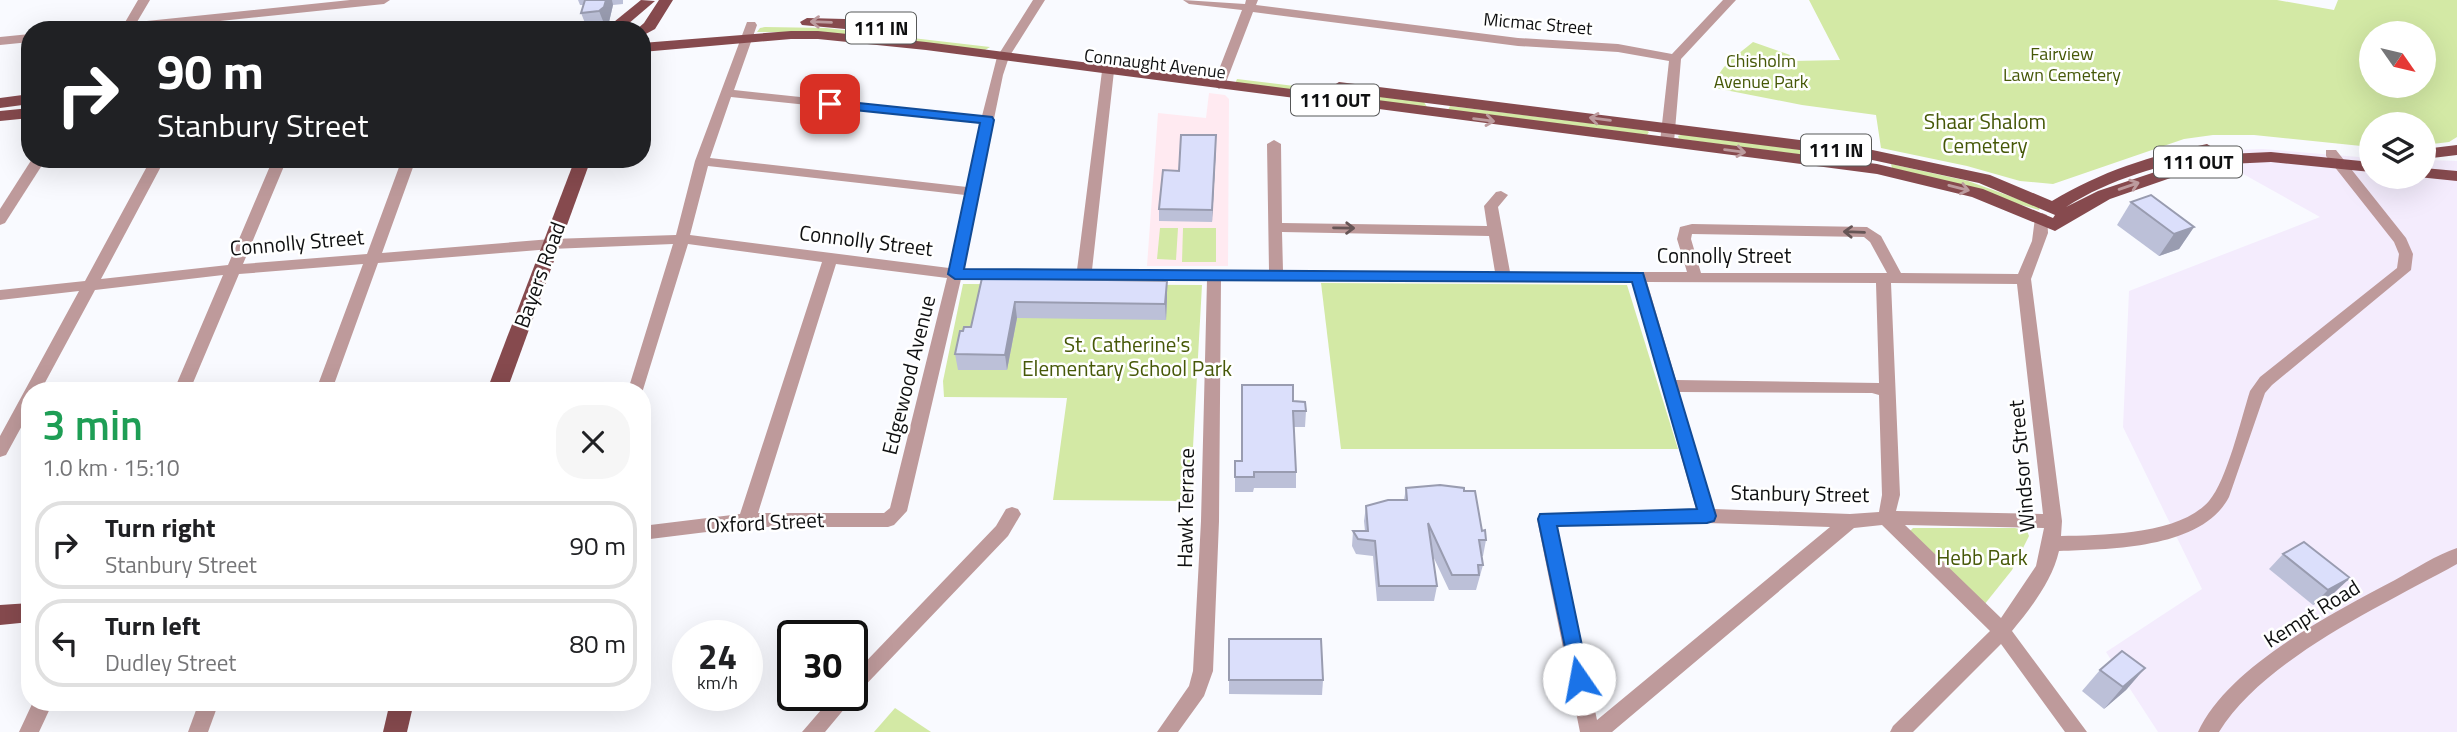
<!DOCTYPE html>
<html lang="en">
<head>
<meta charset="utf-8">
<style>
  body { margin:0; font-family:"Titillium Web",sans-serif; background:#f6f6f6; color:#202124; height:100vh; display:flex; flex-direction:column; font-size:26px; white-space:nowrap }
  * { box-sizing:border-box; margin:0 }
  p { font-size:23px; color:#757577 }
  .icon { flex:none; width:38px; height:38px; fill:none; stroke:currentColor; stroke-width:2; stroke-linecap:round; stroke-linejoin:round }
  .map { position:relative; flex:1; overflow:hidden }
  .side { position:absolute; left:21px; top:382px; width:630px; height:329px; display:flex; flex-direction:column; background:#fff; border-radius:28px; box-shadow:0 7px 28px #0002 }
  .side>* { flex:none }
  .hud { position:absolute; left:21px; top:21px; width:630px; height:147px; border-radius:28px; box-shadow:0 7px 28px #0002; background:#202124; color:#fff; overflow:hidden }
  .needle { width:46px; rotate:124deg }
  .buttons { position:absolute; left:2359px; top:21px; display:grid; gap:14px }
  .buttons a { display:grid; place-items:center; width:77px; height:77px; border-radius:50%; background:#fff; box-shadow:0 7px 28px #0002; font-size:35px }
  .speed { position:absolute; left:672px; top:620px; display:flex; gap:14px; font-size:35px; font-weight:700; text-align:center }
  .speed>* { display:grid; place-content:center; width:91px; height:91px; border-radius:50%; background:#fff; box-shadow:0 7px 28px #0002; line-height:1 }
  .speed small { font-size:18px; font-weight:400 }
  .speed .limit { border:4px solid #111; border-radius:10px; background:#fff; color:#111 }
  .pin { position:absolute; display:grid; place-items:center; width:60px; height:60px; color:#fff; margin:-30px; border-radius:14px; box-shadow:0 4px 10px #0006 }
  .me { position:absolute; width:77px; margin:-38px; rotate:348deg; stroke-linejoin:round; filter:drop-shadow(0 0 5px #0008) }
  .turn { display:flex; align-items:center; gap:24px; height:147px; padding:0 21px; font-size:32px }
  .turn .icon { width:91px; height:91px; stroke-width:2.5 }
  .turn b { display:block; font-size:49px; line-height:60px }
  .round { display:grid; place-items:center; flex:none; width:74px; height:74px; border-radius:28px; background:#f6f6f6 }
  .headline { display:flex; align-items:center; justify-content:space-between; height:119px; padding:0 21px }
  h1 { font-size:42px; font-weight:600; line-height:52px; color:#1e9e55 }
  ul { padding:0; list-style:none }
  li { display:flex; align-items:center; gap:21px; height:88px; margin:0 14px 10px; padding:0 7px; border:4px solid #e0e0e0; border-radius:28px }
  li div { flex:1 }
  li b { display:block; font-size:26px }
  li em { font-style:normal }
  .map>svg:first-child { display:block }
  .commercial { fill:#f4ecfd }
  .education { fill:#ffeaf1 }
  .green { fill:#d3e9a5; fill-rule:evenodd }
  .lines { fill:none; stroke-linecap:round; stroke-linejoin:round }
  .minor { fill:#be9a9b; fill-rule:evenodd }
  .major { fill:#864a4e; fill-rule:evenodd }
  .wall { fill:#bcc0d8 }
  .shaded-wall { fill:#999cb0 }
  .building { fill:#dbdffb; stroke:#999cb0; stroke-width:2 }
  .oneway { stroke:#bc9b9e }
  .oneway2 { stroke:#665556 }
  .route { fill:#1a73e8; stroke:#114b97; stroke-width:2 }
  .labels { text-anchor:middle; stroke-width:5; stroke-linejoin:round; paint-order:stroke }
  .far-street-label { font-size:18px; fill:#0f1011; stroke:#fff }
  .far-park-label { font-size:18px; fill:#465808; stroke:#fff }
  .shield { fill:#fff; stroke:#575858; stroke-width:2 }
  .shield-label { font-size:19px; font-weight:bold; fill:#0f1011 }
  .park-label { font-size:21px; fill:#465808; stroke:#fff }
  .street-label { font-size:21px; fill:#0f1011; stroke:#fff }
</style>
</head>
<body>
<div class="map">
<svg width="2457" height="732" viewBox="0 0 2457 732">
  <rect width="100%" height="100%" fill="#f9faff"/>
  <polygon class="commercial" points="2263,149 2371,158 2371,177 2424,177 2424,160 2457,161 2457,732 2158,732 2106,652 2202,589 2123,427 2129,291 2320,217 2202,151"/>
  <polygon class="education" points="1209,93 1225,95 1229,99 1228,266 1147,266 1158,113 1206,118"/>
  <g class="green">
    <path d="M1809,0H2277L2334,10L2338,0H2457V137L2449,142L2424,145V124H2371V147L2254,135H2213L2184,139L2053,184L2020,181L1967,166L1881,148L1876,115L1802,105L1715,88C1717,66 1737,56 1753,42L1790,55L1793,61L1840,60ZM2371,33H2424V86H2371Z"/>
    <polygon points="765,27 826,28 990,47 985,50 815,32 757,32 760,28"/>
    <polygon points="1237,79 1424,102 1427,107 1235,84"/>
    <polygon points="1450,106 1646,130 1649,132 1647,135 1448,110"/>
    <polygon points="1683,134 1861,158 1866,163 1679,139 1678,136"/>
    <polygon points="1891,164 1968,181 2040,207 2039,210 1892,168"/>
    <polygon points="1160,228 1178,228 1176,260 1157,259"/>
    <polygon points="1183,228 1216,228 1216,262 1182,262"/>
    <polygon points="1321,283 1627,285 1678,449 1341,449"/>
    <polygon points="963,284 1202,285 1190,501 1053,500 1067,398 944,397 943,381"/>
    <polygon points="1913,528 2015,528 2027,531 2029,536 2012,570 1984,605 1910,531"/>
    <polygon points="895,708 931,732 874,732"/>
  </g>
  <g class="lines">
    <g class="minor">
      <polygon points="138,0 150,0 137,22 350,0 390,0 384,4 134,30 91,30 97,26 124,24"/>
      <path d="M1033,0H1045L1009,57L1003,75L963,269L1077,270L1102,71L1106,58L1112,54L1118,58L1114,71L1092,270H1269L1267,144L1274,140L1281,144L1282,223L1487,226L1484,206L1496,192L1501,191L1508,195L1498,207L1510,272H1687L1677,239L1680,227L1692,224L1867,227L1881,236L1901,273L2018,274L2032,241L2035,218L2042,213L2047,215L2048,233L2031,279L2062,521L2061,536C2103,535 2179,535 2209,501C2227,480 2241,419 2250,391L2260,377L2397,268L2399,254L2394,242L2326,156V150H2336L2406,238L2413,254L2411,270L2272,385L2265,393L2229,497C2202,549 2111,549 2059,551C2052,581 2031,608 2012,631L2087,732H2065L2001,644L1913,732H1890L1893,726L1990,631L1882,525L1854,528L1612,732H1580L1537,519L1540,514L1696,509L1632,282L1221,280L1219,521L1213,671L1204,696L1178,732H1157L1189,686L1193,671L1201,521L1207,280L961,279L907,511L894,525L888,527H747L642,540V526L740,514L822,262L688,244L642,393V390H628L673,244L551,249L378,263L332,390H316L363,264L239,274L190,390H174L223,275L95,290L41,390H30V411L6,455L0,457V436L79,291L0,300V290L85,281L151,159H165L101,279L228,265L273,159H287L243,264L367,254L402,159H416L382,253L551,239L676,235L695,161L747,22H755L757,25L734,90L982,116L997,57ZM731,97L980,123L967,187L710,158ZM708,166L965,195L949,268L690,235ZM1282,232L1489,236L1495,272L1283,271ZM1692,234L1864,237L1870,242L1887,273H1701L1691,239ZM836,264L947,278L890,508L884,513H758ZM1647,282L1876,283L1879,383L1676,380ZM1891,283L2017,284L2043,514L1896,511L1900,495ZM1679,392L1872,393L1879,395L1882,495L1879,512L1850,514L1714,509ZM1707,523L1830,527L1597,720L1556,526ZM1905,525L2044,528L2036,566L2001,618Z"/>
      <polygon points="1183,0 1245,4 1246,0 1258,0 1256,5 1518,38 1618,44 1672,54 1723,0 1736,0 1681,59 1674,142 1667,146 1660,142 1669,61 1618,52 1518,46 1253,12 1225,85 1219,89 1213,85 1242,10 1189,4"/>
      <polygon points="30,34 30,42 0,45 0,37"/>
      <polygon points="32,159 46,159 5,223 0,225 0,209"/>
      <polygon points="1012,507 1018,509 1021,514 1008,536 855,696 825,732 802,732 834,695 852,695 852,676 996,526 1006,509"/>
      <path d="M2457,548V564C2383,605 2264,659 2219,732H2198C2228,666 2333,613 2395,580C2415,569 2436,555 2457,548Z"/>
      <polygon points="33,702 53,702 39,732 19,732"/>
      <polygon points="199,702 219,702 208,732 188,732"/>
    </g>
    <g class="major">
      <polygon points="641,0 655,1 621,30 604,30"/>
      <polygon points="659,0 673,0 655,29 642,36 642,30 636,30 644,23"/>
      <polygon points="807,18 845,19 899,26 906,30 899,34 802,25 800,22"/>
      <path d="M791,31H818L926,42L1877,164L1983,189L2053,218L2055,215L1979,183L1863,158L1339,92L1331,87L1339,82L1863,148L1990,175L2052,201C2100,172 2152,155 2207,144L2215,149L2213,153C2161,166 2111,178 2066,207L2098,191L2206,155L2271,152L2371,162V172L2271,162L2208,165L2110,199L2055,231L1972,197L1877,174L926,50L818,39H791L642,52V43Z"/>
      <polygon points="30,94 30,104 0,108 0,98"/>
      <polygon points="30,108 30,118 0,121 0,111"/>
      <polygon points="2457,145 2457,155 2424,159 2424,149"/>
      <polygon points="575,159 591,159 507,390 487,390"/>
      <polygon points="2424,168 2457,171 2457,181 2418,177 2424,177"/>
      <polygon points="30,603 30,622 0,625 0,605"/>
      <polygon points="390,702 414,702 407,732 383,732"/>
    </g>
  </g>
  <g class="wall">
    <polygon points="578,0 623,0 623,4 613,5 609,22 605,26 587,28 581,13 583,5 580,5"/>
    <polygon points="1216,147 1212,222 1159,221 1159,209 1179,171"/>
    <polygon points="2131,202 2194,227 2179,249 2159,256 2117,225"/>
    <polygon points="982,278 1167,281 1167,297 1166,320 1017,318 1007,370 958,370 955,354 963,331 971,327"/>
    <polygon points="1293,401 1306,411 1305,427 1294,427 1296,472 1296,488 1254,488 1253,492 1235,492 1235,461 1242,461"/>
    <polygon points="1406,488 1464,491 1486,540 1483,556 1481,556 1483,565 1476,590 1449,590 1432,554 1437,586 1434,601 1377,601 1373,556 1356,554 1352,546 1353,531 1365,531 1364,521 1366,506 1404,500"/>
    <polygon points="2283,554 2334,593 2313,605 2269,569"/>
    <polygon points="1229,639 1323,680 1322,695 1229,694"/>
    <polygon points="2145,668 2126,690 2104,709 2082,691 2100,670"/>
  </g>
  <g class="shaded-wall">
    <polygon points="606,0 612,0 613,5 609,22 605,26 599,11"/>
    <polygon points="1216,135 1216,147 1212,222 1212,210"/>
    <polygon points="2194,227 2179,249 2159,256 2174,234"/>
    <polygon points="1167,281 1167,297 1166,320 1165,304"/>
    <polygon points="1015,302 1017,318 1007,370 1005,355"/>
    <polygon points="2350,578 2334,593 2313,605 2328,590"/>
    <polygon points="2145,668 2126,690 2104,709 2123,687"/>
  </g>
  <g class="building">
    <polygon points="585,0 606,0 604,7 599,11 581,13"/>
    <polygon points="1181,135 1216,135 1212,210 1159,209 1163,170 1179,171"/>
    <polygon points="2151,195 2194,227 2174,234 2131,202"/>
    <polygon points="982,278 1167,281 1165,304 1015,302 1005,355 955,354 960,331 963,331 964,327 971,327"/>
    <polygon points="1242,385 1293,385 1293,401 1305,402 1306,411 1293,411 1296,472 1254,472 1254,477 1235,477 1235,461 1242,461"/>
    <polygon points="1440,485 1464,488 1464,491 1475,491 1482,531 1485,530 1486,540 1479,540 1483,565 1478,565 1479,575 1452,575 1428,523 1437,586 1379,586 1375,541 1358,539 1353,531 1368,531 1366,506 1388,500 1407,500 1406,488"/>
    <polygon points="2304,542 2350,578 2328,590 2283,554"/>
    <polygon points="1229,639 1321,639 1323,680 1229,680"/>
    <polygon points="2122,651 2145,668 2123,687 2100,670"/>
  </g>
  <defs><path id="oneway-shaft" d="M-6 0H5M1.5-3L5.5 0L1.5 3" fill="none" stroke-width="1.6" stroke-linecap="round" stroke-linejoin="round" transform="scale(1.75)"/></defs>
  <g class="oneway">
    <use href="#oneway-shaft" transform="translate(821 22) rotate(-178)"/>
    <use href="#oneway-shaft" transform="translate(1600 119) rotate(-173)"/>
    <use href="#oneway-shaft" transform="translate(1484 120) rotate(7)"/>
    <use href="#oneway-shaft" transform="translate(1735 151) rotate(7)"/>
    <use href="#oneway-shaft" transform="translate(2129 186) rotate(-19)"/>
    <use href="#oneway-shaft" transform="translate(1959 188) rotate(14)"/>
  </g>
  <g class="oneway2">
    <use href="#oneway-shaft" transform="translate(1344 228) rotate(1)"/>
    <use href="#oneway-shaft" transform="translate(1854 232) rotate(-178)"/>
  </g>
  <polygon class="route" points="830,100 992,117 994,120 964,269 1643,273 1716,516 1714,521 1707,523 1557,526 1589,679 1586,685 1579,687 1573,685 1538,519 1540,514 1697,509 1632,282 955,279 948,274 980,123 825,107 823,104"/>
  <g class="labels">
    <g class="far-street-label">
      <text transform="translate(1538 24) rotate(5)" y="6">Micmac Street</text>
      <text transform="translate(1155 64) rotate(7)" y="6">Connaught Avenue</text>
    </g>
    <g class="far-park-label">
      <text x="2062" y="60">Fairview<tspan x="2062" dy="21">Lawn Cemetery</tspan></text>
      <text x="1761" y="67">Chisholm<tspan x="1761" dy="21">Avenue Park</tspan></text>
    </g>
    <g class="shield">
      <rect x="846" y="12.5" width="70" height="31" rx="5"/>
      <rect x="1291" y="84.5" width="88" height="31" rx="5"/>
      <rect x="1801" y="134.5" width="70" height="31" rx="5"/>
      <rect x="2154" y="146.5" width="88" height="31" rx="5"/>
    </g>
    <g class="shield-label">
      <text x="881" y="35">111 IN</text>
      <text x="1335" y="107">111 OUT</text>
      <text x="1836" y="157">111 IN</text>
      <text x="2198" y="169">111 OUT</text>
    </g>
    <g class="park-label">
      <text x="1985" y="129">Shaar Shalom<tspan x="1985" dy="24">Cemetery</tspan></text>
      <text x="1127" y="352">St. Catherine's<tspan x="1127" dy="24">Elementary School Park</tspan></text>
      <text x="1982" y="565">Hebb Park</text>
    </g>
    <g class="street-label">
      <text transform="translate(866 241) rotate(7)" y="7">Connolly Street</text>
      <text transform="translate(297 243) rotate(-5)" y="7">Connolly Street</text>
      <text x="1724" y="263">Connolly Street</text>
      <text transform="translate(540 275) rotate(-70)" y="7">Bayers Road</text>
      <text transform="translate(909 375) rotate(-76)" y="7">Edgewood Avenue</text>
      <text transform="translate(2022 466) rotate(-95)" y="7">Windsor Street</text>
      <text transform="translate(1800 494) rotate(1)" y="7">Stanbury Street</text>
      <text transform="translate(1186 508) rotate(-89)" y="7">Hawk Terrace</text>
      <text transform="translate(765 523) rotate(-3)" y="7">Oxford Street</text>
      <text transform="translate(2312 614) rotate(-32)" y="7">Kempt Road</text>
    </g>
  </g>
</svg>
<div class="buttons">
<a><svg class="needle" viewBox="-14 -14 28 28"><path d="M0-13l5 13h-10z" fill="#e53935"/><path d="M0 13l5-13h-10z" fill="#757577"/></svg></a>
<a><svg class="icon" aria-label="layers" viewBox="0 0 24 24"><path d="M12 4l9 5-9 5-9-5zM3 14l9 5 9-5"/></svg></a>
</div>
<div class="speed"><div>24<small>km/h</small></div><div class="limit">30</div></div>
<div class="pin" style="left:830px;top:104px;background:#d93025"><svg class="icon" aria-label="arrive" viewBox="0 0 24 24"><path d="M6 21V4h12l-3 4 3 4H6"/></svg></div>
<svg class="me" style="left:1579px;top:679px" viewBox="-20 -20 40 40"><circle r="19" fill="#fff"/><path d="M0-13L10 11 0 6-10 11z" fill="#1a73e8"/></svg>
<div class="hud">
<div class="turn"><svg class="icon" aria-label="right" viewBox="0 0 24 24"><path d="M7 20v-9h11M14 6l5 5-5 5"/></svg><div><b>90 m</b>Stanbury Street</div></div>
</div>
<section class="side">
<div class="headline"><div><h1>3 min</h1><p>1.0 km · 15:10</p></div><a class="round"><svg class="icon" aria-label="close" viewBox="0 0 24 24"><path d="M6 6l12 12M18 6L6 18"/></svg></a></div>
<ul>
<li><svg class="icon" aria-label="right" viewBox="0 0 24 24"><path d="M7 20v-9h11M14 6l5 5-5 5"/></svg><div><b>Turn right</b><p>Stanbury Street</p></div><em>90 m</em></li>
<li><svg class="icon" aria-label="left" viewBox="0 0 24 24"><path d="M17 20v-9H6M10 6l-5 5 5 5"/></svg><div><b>Turn left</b><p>Dudley Street</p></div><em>80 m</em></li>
</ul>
</section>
</div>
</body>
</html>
